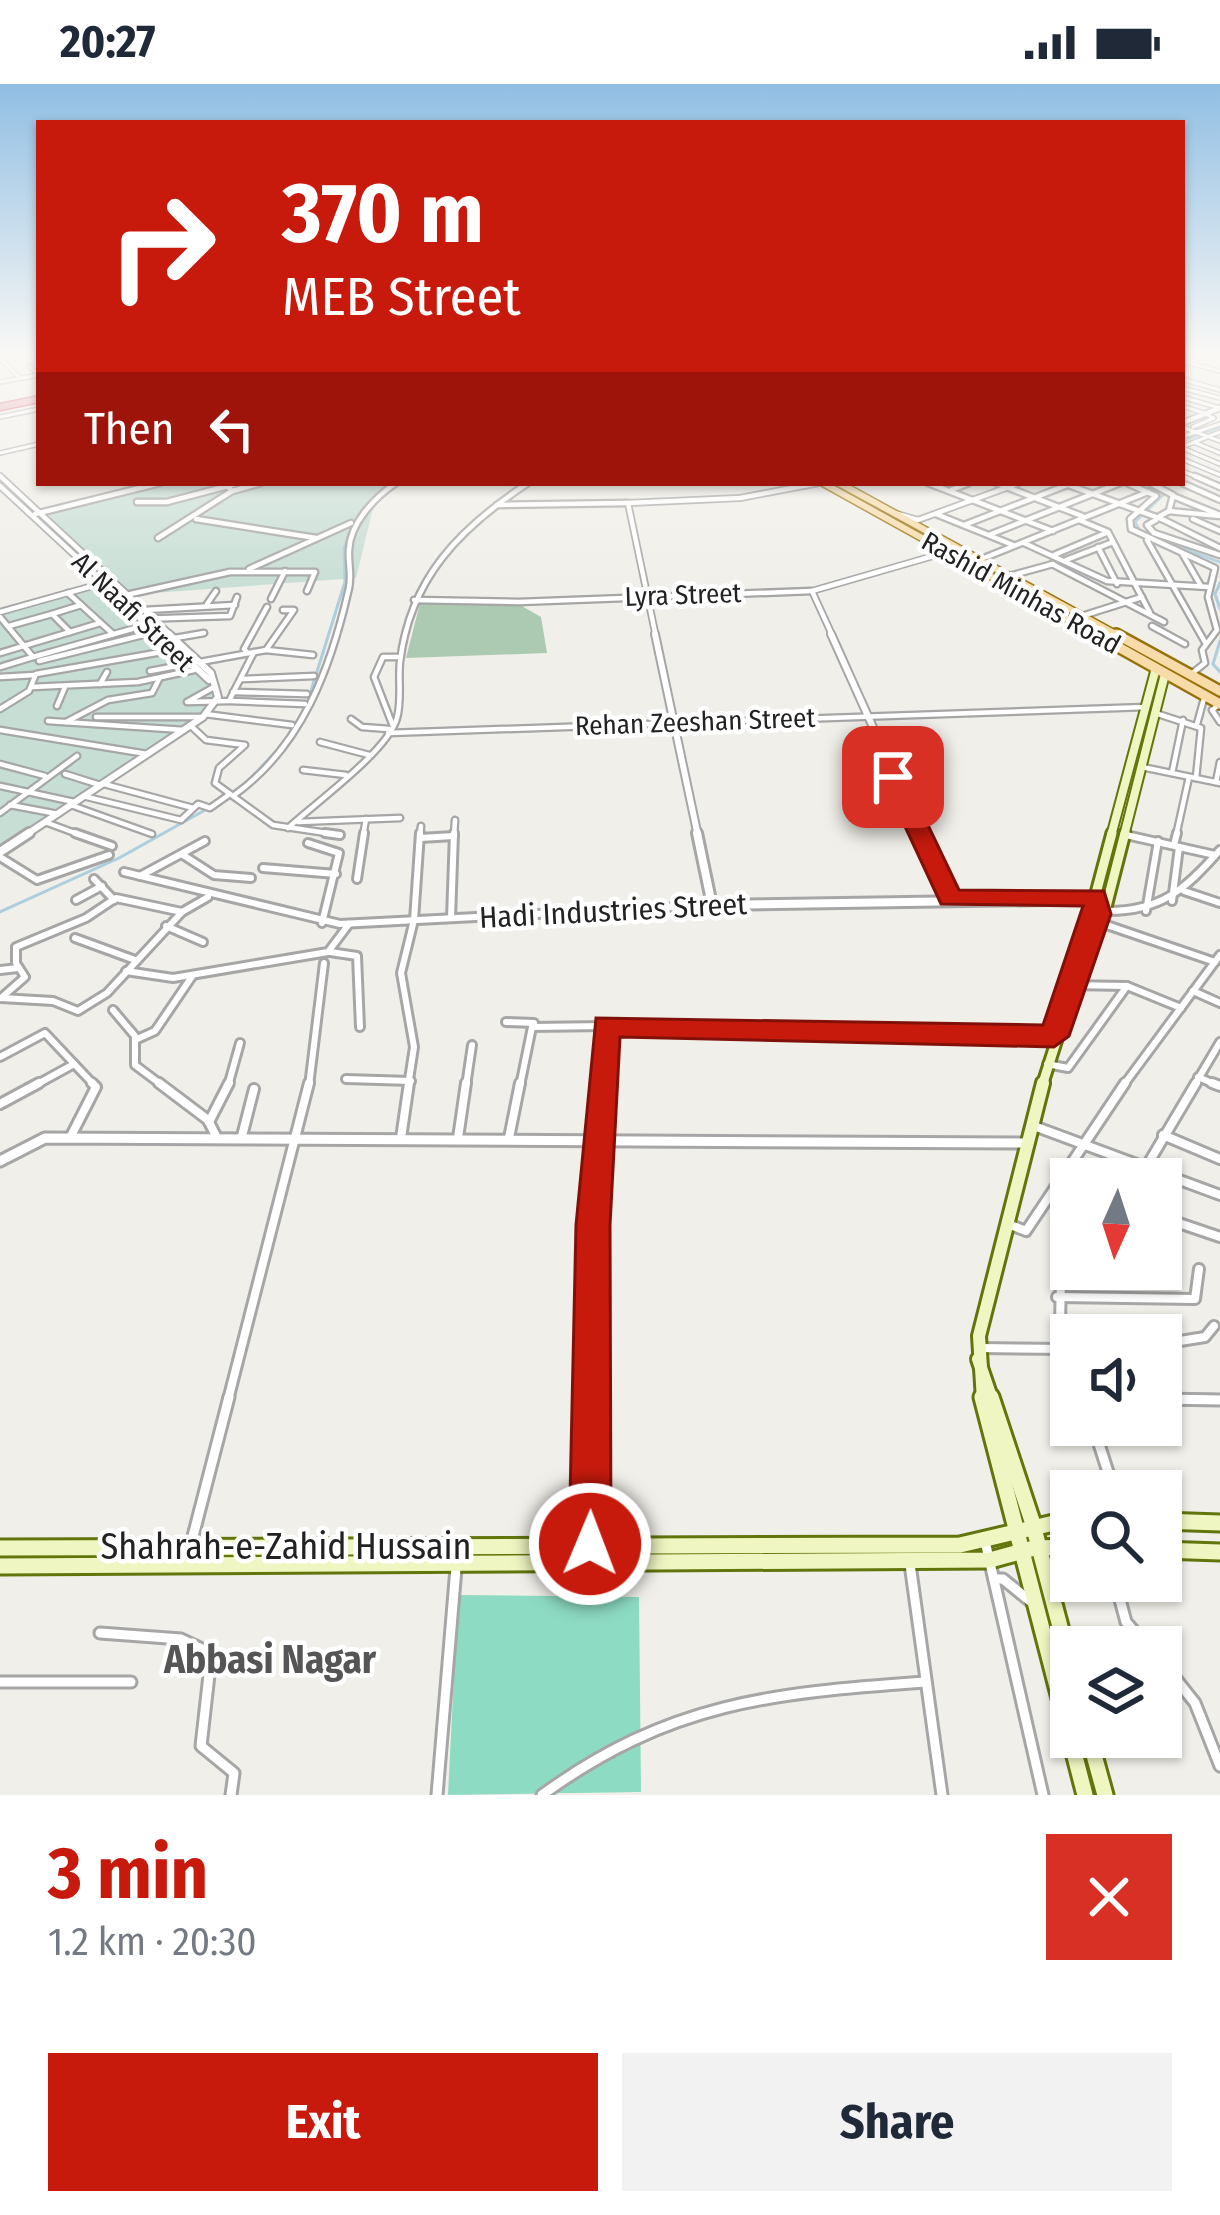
<!DOCTYPE html>
<html lang="en">
<head>
<meta charset="utf-8">
<style>
  body { margin:0; font-family:"Fira Sans Condensed",sans-serif; background:#f2f2f3; color:#1f2937; height:100vh; display:flex; flex-direction:column; font-size:45px; white-space:nowrap }
  * { box-sizing:border-box; margin:0 }
  p { font-size:39px; color:#747a83 }
  .icon { flex:none; width:66px; height:66px; fill:none; stroke:currentColor; stroke-width:2; stroke-linecap:round; stroke-linejoin:round }
  .map { position:relative; height:1711px; overflow:hidden }
  .panel { display:flex; flex-direction:column; background:#fff; flex:1 }
  .panel>* { flex:none }
  .top-card { position:absolute; left:36px; top:36px; width:1149px; height:366px; border-radius:0px; box-shadow:0 3px 9px #0004; background:#c71a0d; color:#fff; overflow:hidden }
  .needle { width:78px; rotate:183deg }
  .tools { position:absolute; left:1050px; top:1074px; display:grid; gap:24px }
  .tools a { display:grid; place-items:center; width:132px; height:132px; border-radius:0px; background:#fff; box-shadow:0 3px 9px #0004; font-size:60px }
  .pin { position:absolute; display:grid; place-items:center; width:102px; height:102px; color:#fff; margin:-51px; border-radius:24px; box-shadow:0 6px 18px #0006 }
  .me { position:absolute; width:132px; margin:-66px; rotate:1deg; stroke-linejoin:round; filter:drop-shadow(0 0 9px #0008) }
  .turn { display:flex; align-items:center; gap:42px; height:252px; padding:0 48px; font-size:54px }
  .turn .icon { width:156px; height:156px; stroke-width:2.5 }
  .turn b { display:block; font-size:84px; line-height:102px }
  .then { display:flex; align-items:center; height:114px; padding:0 48px; background:#0003; gap:24px; font-size:45px }
  .round { display:grid; place-items:center; flex:none; width:126px; height:126px; border-radius:0px; background:#f2f2f3 }
  .head { display:flex; align-items:center; justify-content:space-between; height:204px; padding:0 48px }
  h1 { font-size:72px; font-weight:700; line-height:90px; color:#c71a0d }
  .primary-button { display:flex; gap:24px; margin-top:auto; padding:24px 48px }
  .primary-button a { flex:1; height:138px; border-radius:0px; background:#c71a0d; color:#fff; font-size:48px; font-weight:700; line-height:138px; text-align:center }
  .primary-button a+a { background:#f2f2f3; color:#1f2937 }
  .status { display:flex; justify-content:space-between; align-items:center; height:84px; padding:0 60px; background:#fff; direction:ltr }
  .status svg { height:33px; fill:currentColor }
  .map>svg:first-child { display:block }
  .wetland { fill:#c7ded5 }
  .cemetery { fill:#acc9b2 }
  .pitch { fill:#8ddbc2 }
  .lines { fill:none; stroke-linecap:round; stroke-linejoin:round }
  .stream { stroke:#adcedc; stroke-width:3 }
  .minor-far4-casing { stroke:#a6a6a6; stroke-width:6 }
  .minor-far3-casing { stroke:#a6a6a6; stroke-width:9 }
  .minor-far2-casing { stroke:#a6a6a6; stroke-width:12 }
  .minor-far1-casing { stroke:#a6a6a6; stroke-width:14 }
  .minor-casing { stroke:#a6a6a6; stroke-width:15 }
  .tertiary-far3-casing { stroke:#a6a6a6; stroke-width:8 }
  .tertiary-far2-casing { stroke:#a6a6a6; stroke-width:10 }
  .tertiary-far1-casing { stroke:#a6a6a6; stroke-width:14 }
  .tertiary-casing { stroke:#a6a6a6; stroke-width:15 }
  .secondary-far3-casing { stroke:#62750c; stroke-width:12 }
  .secondary-far2-casing { stroke:#62750c; stroke-width:15 }
  .secondary-far1-casing { stroke:#62750c; stroke-width:18 }
  .secondary-casing { stroke:#62750c; stroke-width:21 }
  .primary-far1-casing { stroke:#967209; stroke-width:9 }
  .primary-casing { stroke:#967209; stroke-width:14 }
  .motorway-casing { stroke:#d1345e; stroke-width:9 }
  .minor-far4 { stroke:#fff; stroke-width:3 }
  .minor-far3 { stroke:#fff; stroke-width:4.5 }
  .minor-far2 { stroke:#fff; stroke-width:6 }
  .minor-far1 { stroke:#fff; stroke-width:8 }
  .minor { stroke:#fff; stroke-width:9 }
  .tertiary-far3 { stroke:#fff; stroke-width:4.5 }
  .tertiary-far2 { stroke:#fff; stroke-width:6 }
  .tertiary-far1 { stroke:#fff; stroke-width:8 }
  .tertiary { stroke:#fff; stroke-width:9 }
  .secondary-far3 { stroke:#f0f6c2; stroke-width:8 }
  .secondary-far2 { stroke:#f0f6c2; stroke-width:9 }
  .secondary-far1 { stroke:#f0f6c2; stroke-width:12 }
  .secondary { stroke:#f0f6c2; stroke-width:15 }
  .primary-far1 { stroke:#f7dba9; stroke-width:6 }
  .primary { stroke:#f7dba9; stroke-width:9 }
  .motorway { stroke:#e3979f; stroke-width:6 }
  .route { fill:#c71a0d; stroke:#811108; stroke-width:3 }
  .labels { text-anchor:middle; stroke-width:9; stroke-linejoin:round; paint-order:stroke }
  .far-street-label { font-size:27px; fill:#222; stroke:#fff }
  .street-label { font-size:30px; fill:#222; stroke:#fff }
  .near-street-label { font-size:36px; fill:#222; stroke:#fff }
  .near-neighbourhood-label { font-size:39px; font-weight:bold; fill:#555; stroke:#fff }
</style>
</head>
<body>
<div class="status"><b>20:27</b><svg viewBox="0 0 49 12"><path d="M0 12V9h3v3zM5 12V6h3v6zM10 12V3h3v9zM15 12V0h3v12zM26 1h20v11H26zM47 4h2v5h-2z"/></svg></div>
<div class="map">
<svg width="1220" height="1711" viewBox="0 0 1220 1711">
  <rect width="100%" height="100%" fill="#f1efe9"/>
  <g class="wetland">
    <polygon points="160,399 399,399 376,412 356,494 126,511 39,429"/>
    <polygon points="101,500 214,603 221,620 0,762 0,528"/>
  </g>
  <polygon class="cemetery" points="420,519 520,521 541,533 547,569 406,574"/>
  <polygon class="pitch" points="458,1511 639,1513 641,1708 448,1711"/>
  <g class="lines">
    <g class="stream">
      <polyline points="1182,357 1220,344"/>
      <polyline points="1138,399 1164,410 1135,438 1140,447"/>
      <polyline points="366,423 389,399"/>
      <polyline points="1165,458 1220,478"/>
      <polyline points="1220,499 1215,510 1220,525"/>
      <polyline points="1220,557 1213,580 1220,588"/>
      <polyline points="305,626 345,498 344,464 354,441"/>
      <polyline points="249,696 280,663"/>
      <polyline points="0,828 119,774 207,725"/>
    </g>
    <g class="minor-far4-casing">
      <g id="minor-far4">
        <polyline points="32,269 39,274"/>
        <polyline points="0,274 19,293"/>
        <polyline points="1182,277 1220,287"/>
        <polyline points="1191,277 1217,269"/>
        <polyline points="29,282 39,291"/>
        <polyline points="1182,295 1220,306"/>
        <polyline points="0,298 39,291"/>
        <polyline points="1182,304 1220,314"/>
        <polyline points="1182,313 1220,324"/>
        <polyline points="1182,322 1207,330"/>
        <polyline points="0,333 39,325"/>
        <polyline points="1182,343 1220,357"/>
        <polyline points="1193,343 1214,334 1205,330"/>
        <polyline points="1182,353 1220,340"/>
        <polyline points="1196,359 1220,369"/>
        <polyline points="1182,363 1220,348"/>
        <polyline points="1182,364 1220,380"/>
        <polyline points="0,369 39,360"/>
        <polyline points="1182,375 1220,391"/>
        <polyline points="1182,387 1202,395"/>
      </g>
    </g>
    <g class="minor-far3-casing">
      <g id="minor-far3">
        <polyline points="1195,392 1220,403"/>
        <polyline points="928,399 1053,447"/>
        <polyline points="996,399 1082,432"/>
        <polyline points="1063,399 1164,436 1220,464"/>
        <polyline points="1127,399 1156,412 1130,435 1131,445 1215,484 1208,513 1217,546 1202,566 1205,579 1190,591"/>
        <polyline points="1150,399 1173,411 1169,427"/>
        <polyline points="1182,399 1220,416"/>
        <polyline points="951,406 969,399"/>
        <polyline points="232,407 261,399"/>
        <polyline points="1173,412 1220,431"/>
        <polyline points="137,418 167,418 239,399"/>
        <polyline points="497,421 628,419"/>
        <polyline points="35,430 160,399"/>
        <polyline points="936,430 1013,461"/>
        <polyline points="1160,432 1169,427 1220,432"/>
        <polyline points="196,435 316,454"/>
        <polyline points="1193,435 1220,447"/>
        <polyline points="1079,436 1108,448 1150,529"/>
        <polyline points="1156,436 1147,441 1154,449 1220,471"/>
        <polyline points="964,441 1067,401"/>
        <polyline points="989,451 1120,399"/>
        <polyline points="158,454 232,407 226,401"/>
        <polyline points="1147,456 1206,560"/>
        <polyline points="1024,459 1107,497 1209,503"/>
        <polyline points="1098,463 1117,500"/>
        <polyline points="1182,469 1201,502"/>
        <polyline points="1054,471 1106,449"/>
        <polyline points="979,476 1148,408"/>
        <polyline points="1066,476 1113,458"/>
        <polyline points="1052,480 1164,538"/>
        <polyline points="249,485 351,439"/>
        <polyline points="1009,492 1053,480"/>
        <polyline points="68,509 113,550"/>
        <polyline points="117,513 230,488 315,488 307,507"/>
        <polyline points="271,515 285,487"/>
        <polyline points="414,516 519,518 812,507"/>
        <polyline points="207,520 216,507"/>
        <polyline points="144,526 235,521"/>
        <polyline points="1082,532 1142,513"/>
        <polyline points="0,533 33,573 0,583"/>
        <polyline points="140,535 230,532 237,513"/>
        <polyline points="9,542 52,530"/>
        <polyline points="1152,542 1185,560"/>
        <polyline points="70,548 52,530 81,521"/>
        <polyline points="175,554 204,549"/>
        <polyline points="266,566 313,571"/>
        <polyline points="0,569 100,539"/>
        <polyline points="248,569 244,565 267,523"/>
        <polyline points="33,573 146,541"/>
        <polyline points="39,577 155,548"/>
        <polyline points="200,578 266,566 294,526 283,526"/>
        <polyline points="150,587 187,580"/>
        <polyline points="0,593 35,591"/>
        <polyline points="241,595 314,592"/>
        <polyline points="100,600 107,588"/>
        <polyline points="32,603 138,598 194,586"/>
        <polyline points="214,603 187,618 229,617 254,568"/>
        <polyline points="233,608 307,610"/>
        <polyline points="230,617 305,620"/>
        <polyline points="1220,620 1212,626 1220,638"/>
        <polyline points="57,622 65,603"/>
        <polyline points="0,625 29,607 36,590 173,566"/>
        <polyline points="1155,629 1201,644 1196,694"/>
        <polyline points="205,630 292,641"/>
        <polyline points="96,633 203,633"/>
        <polyline points="351,635 362,643 389,645"/>
        <polyline points="48,637 184,646"/>
        <polyline points="66,638 108,616 152,609 159,595"/>
        <polyline points="1197,640 1205,611"/>
        <polyline points="190,641 206,656 245,661 219,684 215,699 273,741 340,751"/>
        <polyline points="393,642 374,593 383,573 400,573"/>
        <polyline points="0,646 147,670"/>
        <polyline points="388,649 1146,623"/>
        <polyline points="320,658 369,671"/>
        <polyline points="0,680 45,692"/>
        <polyline points="1142,683 1220,699"/>
        <polyline points="303,686 346,691"/>
        <polyline points="1172,689 1183,636"/>
        <polyline points="65,690 100,701"/>
        <polyline points="1216,698 1220,678"/>
        <polyline points="104,700 193,724"/>
        <polyline points="0,702 74,718"/>
        <polyline points="83,712 181,736 198,720 210,724 230,710"/>
        <path d="M233,712C302,663 331,584 349,504C352,491 348,479 349,466C350,439 375,413 396,399"/>
        <polyline points="10,721 58,730"/>
        <polyline points="71,721 152,750"/>
        <polyline points="0,729 77,672"/>
        <polyline points="45,738 83,752"/>
        <polyline points="298,738 400,734"/>
        <path d="M288,744C315,719 388,667 397,634C402,616 398,596 400,578C410,494 460,444 528,399"/>
        <polyline points="363,752 366,735"/>
        <polyline points="420,752 421,742"/>
        <polyline points="454,752 455,736"/>
        <polyline points="1176,752 1189,693"/>
      </g>
    </g>
    <g class="minor-far2-casing">
      <g id="minor-far2">
        <polyline points="75,749 112,762"/>
        <polyline points="325,749 340,751"/>
        <polyline points="1126,751 1215,771"/>
        <polyline points="420,754 454,752"/>
        <polyline points="308,759 339,769 322,839"/>
        <polyline points="1174,761 1177,749"/>
        <polyline points="183,771 214,791 251,794"/>
        <polyline points="0,773 37,796 109,771"/>
        <polyline points="263,784 336,790"/>
        <polyline points="124,788 340,840 712,821"/>
        <polyline points="140,792 205,757"/>
        <polyline points="94,795 114,816"/>
        <polyline points="357,795 364,749"/>
        <polyline points="1184,807 1220,819"/>
        <polyline points="76,816 102,802"/>
        <polyline points="1172,817 1179,763"/>
        <path d="M1105,827C1160,828 1185,806 1220,766"/>
        <polyline points="1146,827 1158,757"/>
        <polyline points="451,834 454,749"/>
        <polyline points="1095,837 1215,878"/>
        <polyline points="166,842 203,858"/>
        <polyline points="75,854 135,876"/>
        <polyline points="330,868 357,872 360,943"/>
        <polyline points="0,886 18,884"/>
        <polyline points="126,887 173,894 328,868 349,840"/>
        <polyline points="1068,901 1127,902 1181,924"/>
        <polyline points="1193,907 1220,919"/>
        <polyline points="1,914 25,893 16,879 16,863 86,834 116,814 182,828 208,813"/>
        <polyline points="1,914 53,917 78,927 107,909 182,828"/>
        <polyline points="113,926 135,952 135,981 163,1002"/>
        <polyline points="506,938 534,939"/>
        <polyline points="135,956 155,947 193,891"/>
        <polyline points="0,973 45,949 95,1002"/>
        <polyline points="1047,980 1068,984 1127,902"/>
        <polyline points="1198,993 1219,1002"/>
        <polyline points="346,995 411,997"/>
        <polyline points="34,1002 74,980"/>
        <polyline points="228,1002 240,959"/>
        <polyline points="309,1002 324,879"/>
        <polyline points="408,1002 414,963 401,889 414,836 420,749"/>
        <polyline points="466,1002 472,961"/>
        <polyline points="520,1002 532,943 606,942"/>
        <polyline points="602,1002 606,942 1054,952"/>
        <polyline points="1123,1002 1220,871"/>
        <polyline points="1194,1002 1220,958"/>
      </g>
    </g>
    <g class="minor-far1-casing">
      <g id="minor-far1">
        <polyline points="159,999 208,1036 216,1052"/>
        <polyline points="1212,999 1220,1002"/>
        <polyline points="0,1020 39,999"/>
        <polyline points="209,1038 229,999"/>
        <polyline points="1034,1042 1220,1111"/>
        <polyline points="1163,1051 1220,1075"/>
        <polyline points="242,1052 254,1005"/>
        <polyline points="70,1054 96,1003 92,999"/>
        <polyline points="401,1054 409,999"/>
        <polyline points="458,1054 466,999"/>
        <polyline points="509,1054 520,999"/>
        <polyline points="1139,1095 1196,999"/>
        <polyline points="1161,1133 1220,1153"/>
        <polyline points="1008,1140 1026,1147 1125,999"/>
        <polyline points="1057,1213 1195,1215 1199,1185"/>
        <polyline points="1161,1260 1205,1253 1214,1242"/>
        <polyline points="979,1264 1067,1265"/>
        <polyline points="1071,1277 1060,1241 1061,1192 1072,1193 1077,1185"/>
        <polyline points="1161,1315 1220,1316"/>
        <polyline points="228,1316 309,999"/>
        <polyline points="591,1316 593,1141 602,999"/>
      </g>
    </g>
    <g class="minor-casing">
      <g id="minor">
        <polyline points="1161,1315 1220,1316"/>
        <polyline points="1093,1341 1114,1407"/>
        <polyline points="985,1457 1043,1711"/>
        <polyline points="191,1460 229,1313"/>
        <polyline points="590,1460 591,1313"/>
        <polyline points="910,1480 942,1711"/>
        <polyline points="994,1495 1003,1495 1030,1517"/>
        <polyline points="1115,1497 1126,1538 1148,1563"/>
        <polyline points="100,1549 181,1555 204,1566 209,1591 201,1662 234,1689 231,1711"/>
        <polyline points="1161,1576 1195,1619 1220,1682"/>
        <polyline points="0,1598 131,1598"/>
        <polyline points="437,1711 456,1484"/>
        <path d="M542,1711C670,1618 772,1609 925,1598"/>
      </g>
    </g>
    <g class="tertiary-far3-casing">
      <g id="tertiary-far3">
        <polyline points="1182,339 1220,324"/>
        <polyline points="0,392 173,553"/>
        <polyline points="0,402 163,553"/>
        <polyline points="894,429 918,436 1019,399"/>
        <polyline points="0,528 103,499"/>
        <polyline points="656,553 628,419 740,414 819,399"/>
        <polyline points="833,553 812,507 947,468"/>
      </g>
    </g>
    <g class="tertiary-far2-casing">
      <g id="tertiary-far2">
        <polyline points="160,550 209,596"/>
        <polyline points="655,550 698,752"/>
        <polyline points="831,550 922,752"/>
        <polyline points="24,752 203,633 218,613 211,589 169,550"/>
      </g>
    </g>
    <g class="tertiary-far1-casing">
      <g id="tertiary-far1">
        <polyline points="697,749 712,821 1108,815"/>
        <polyline points="921,749 950,814"/>
        <polyline points="0,768 29,749"/>
      </g>
    </g>
    <g class="tertiary-casing">
      <polyline id="tertiary" points="0,1077 45,1054 1026,1059"/>
    </g>
    <g class="secondary-far3-casing">
      <g id="secondary-far3">
        <polyline points="1111,752 1156,584"/>
        <polyline points="1124,752 1165,590"/>
      </g>
    </g>
    <g class="secondary-far2-casing">
      <g id="secondary-far2">
        <polyline points="1097,830 1095,813 1112,749"/>
        <polyline points="1042,1002 1097,830 1105,827 1125,749"/>
      </g>
    </g>
    <g class="secondary-far1-casing">
      <g id="secondary-far1">
        <polyline points="978,1275 992,1316"/>
        <polyline points="983,1316 979,1252 1043,999"/>
      </g>
    </g>
    <g class="secondary-casing">
      <g id="secondary">
        <polyline points="982,1313 1085,1711"/>
        <polyline points="991,1313 1032,1437 1071,1584"/>
        <polyline points="1161,1437 1220,1439"/>
        <polyline points="0,1464 960,1461 1071,1435"/>
        <polyline points="1161,1466 1220,1468"/>
        <polyline points="0,1482 990,1476 1034,1464 1071,1463"/>
        <polyline points="1089,1653 1105,1711"/>
      </g>
    </g>
    <g class="primary-far1-casing">
      <g id="primary-far1">
        <polyline points="823,399 1100,553"/>
        <polyline points="839,399 1121,553"/>
      </g>
    </g>
    <g class="primary-casing">
      <g id="primary">
        <polyline points="1095,550 1220,620"/>
        <polyline points="1116,550 1220,607"/>
      </g>
    </g>
    <g class="motorway-casing">
      <polyline id="motorway" points="0,323 39,315"/>
    </g>
    <use href="#minor-far4" class="minor-far4"/>
    <use href="#minor-far3" class="minor-far3"/>
    <use href="#minor-far2" class="minor-far2"/>
    <use href="#minor-far1" class="minor-far1"/>
    <use href="#minor" class="minor"/>
    <use href="#tertiary-far3" class="tertiary-far3"/>
    <use href="#tertiary-far2" class="tertiary-far2"/>
    <use href="#tertiary-far1" class="tertiary-far1"/>
    <use href="#tertiary" class="tertiary"/>
    <use href="#secondary-far3" class="secondary-far3"/>
    <use href="#secondary-far2" class="secondary-far2"/>
    <use href="#secondary-far1" class="secondary-far1"/>
    <use href="#secondary" class="secondary"/>
    <use href="#primary-far1" class="primary-far1"/>
    <use href="#primary" class="primary"/>
    <use href="#motorway" class="motorway"/>
  </g>
  <linearGradient id="sky" x2="0" y2="1"><stop stop-color="#90bee3"/><stop offset="0.53" stop-color="#f9f8f5"/><stop offset="1" stop-color="#f9f8f5" stop-opacity="0"/></linearGradient>
  <rect width="1220" height="508" fill="url(#sky)"/>
  <polygon class="route" points="893,686 905,693 959,806 1104,807 1111,830 1069,952 1054,963 620,953 610,1141 611,1460 605,1475 590,1481 575,1475 569,1460 576,1141 596,934 1043,941 1083,822 941,820 882,693"/>
  <g class="labels">
    <g class="far-street-label">
      <text transform="translate(1021 509) rotate(29)" y="9">Rashid Minhas Road</text>
      <text transform="translate(683 511) rotate(-2)" y="9">Lyra Street</text>
      <text transform="translate(133 528) rotate(44)" y="9">Al Naafi Street</text>
      <text transform="translate(695 638) rotate(-2)" y="9">Rehan Zeeshan Street</text>
    </g>
    <g class="street-label">
      <text transform="translate(613 827) rotate(-3)" y="10">Hadi Industries Street</text>
    </g>
    <g class="near-street-label">
      <text x="286" y="1475">Shahrah-e-Zahid Hussain</text>
    </g>
    <g class="near-neighbourhood-label">
      <text x="270" y="1589">Abbasi Nagar</text>
    </g>
  </g>
</svg>
<div class="tools">
<a><svg class="needle" viewBox="-14 -14 28 28"><path d="M0-13l5 13h-10z" fill="#e53935"/><path d="M0 13l5-13h-10z" fill="#747a83"/></svg></a>
<a><svg class="icon" aria-label="sound" viewBox="0 0 24 24"><path d="M4 9h4l5-4v14l-5-4H4zM17 9q2 3 0 6"/></svg></a>
<a><svg class="icon" aria-label="search" viewBox="0 0 24 24"><circle cx="10" cy="10" r="6"/><path d="M15 15l6 6"/></svg></a>
<a><svg class="icon" aria-label="layers" viewBox="0 0 24 24"><path d="M12 4l9 5-9 5-9-5zM3 14l9 5 9-5"/></svg></a>
</div>
<div class="pin" style="left:893px;top:693px;background:#d93025"><svg class="icon" aria-label="arrive" viewBox="0 0 24 24"><path d="M6 21V4h12l-3 4 3 4H6"/></svg></div>
<svg class="me" style="left:590px;top:1460px" viewBox="-20 -20 40 40"><circle r="17" fill="#c71a0d" stroke="#fff" stroke-width="3"/><path d="M0-11L8 9 0 5-8 9z" fill="#fff"/></svg>
<div class="top-card">
<div class="turn"><svg class="icon" aria-label="right" viewBox="0 0 24 24"><path d="M7 20v-9h11M14 6l5 5-5 5"/></svg><div><b>370 m</b>MEB Street</div></div>
<div class="then">Then<svg class="icon" aria-label="left" viewBox="0 0 24 24"><path d="M17 20v-9H6M10 6l-5 5 5 5"/></svg></div>
</div>
</div>
<section class="panel">
<div class="head"><div><h1>3 min</h1><p>1.2 km · 20:30</p></div><a class="round" style="background:#d93025;color:#fff"><svg class="icon" aria-label="close" viewBox="0 0 24 24"><path d="M6 6l12 12M18 6L6 18"/></svg></a></div>
<div class="primary-button"><a>Exit</a><a>Share</a></div>
</section>
</body>
</html>
